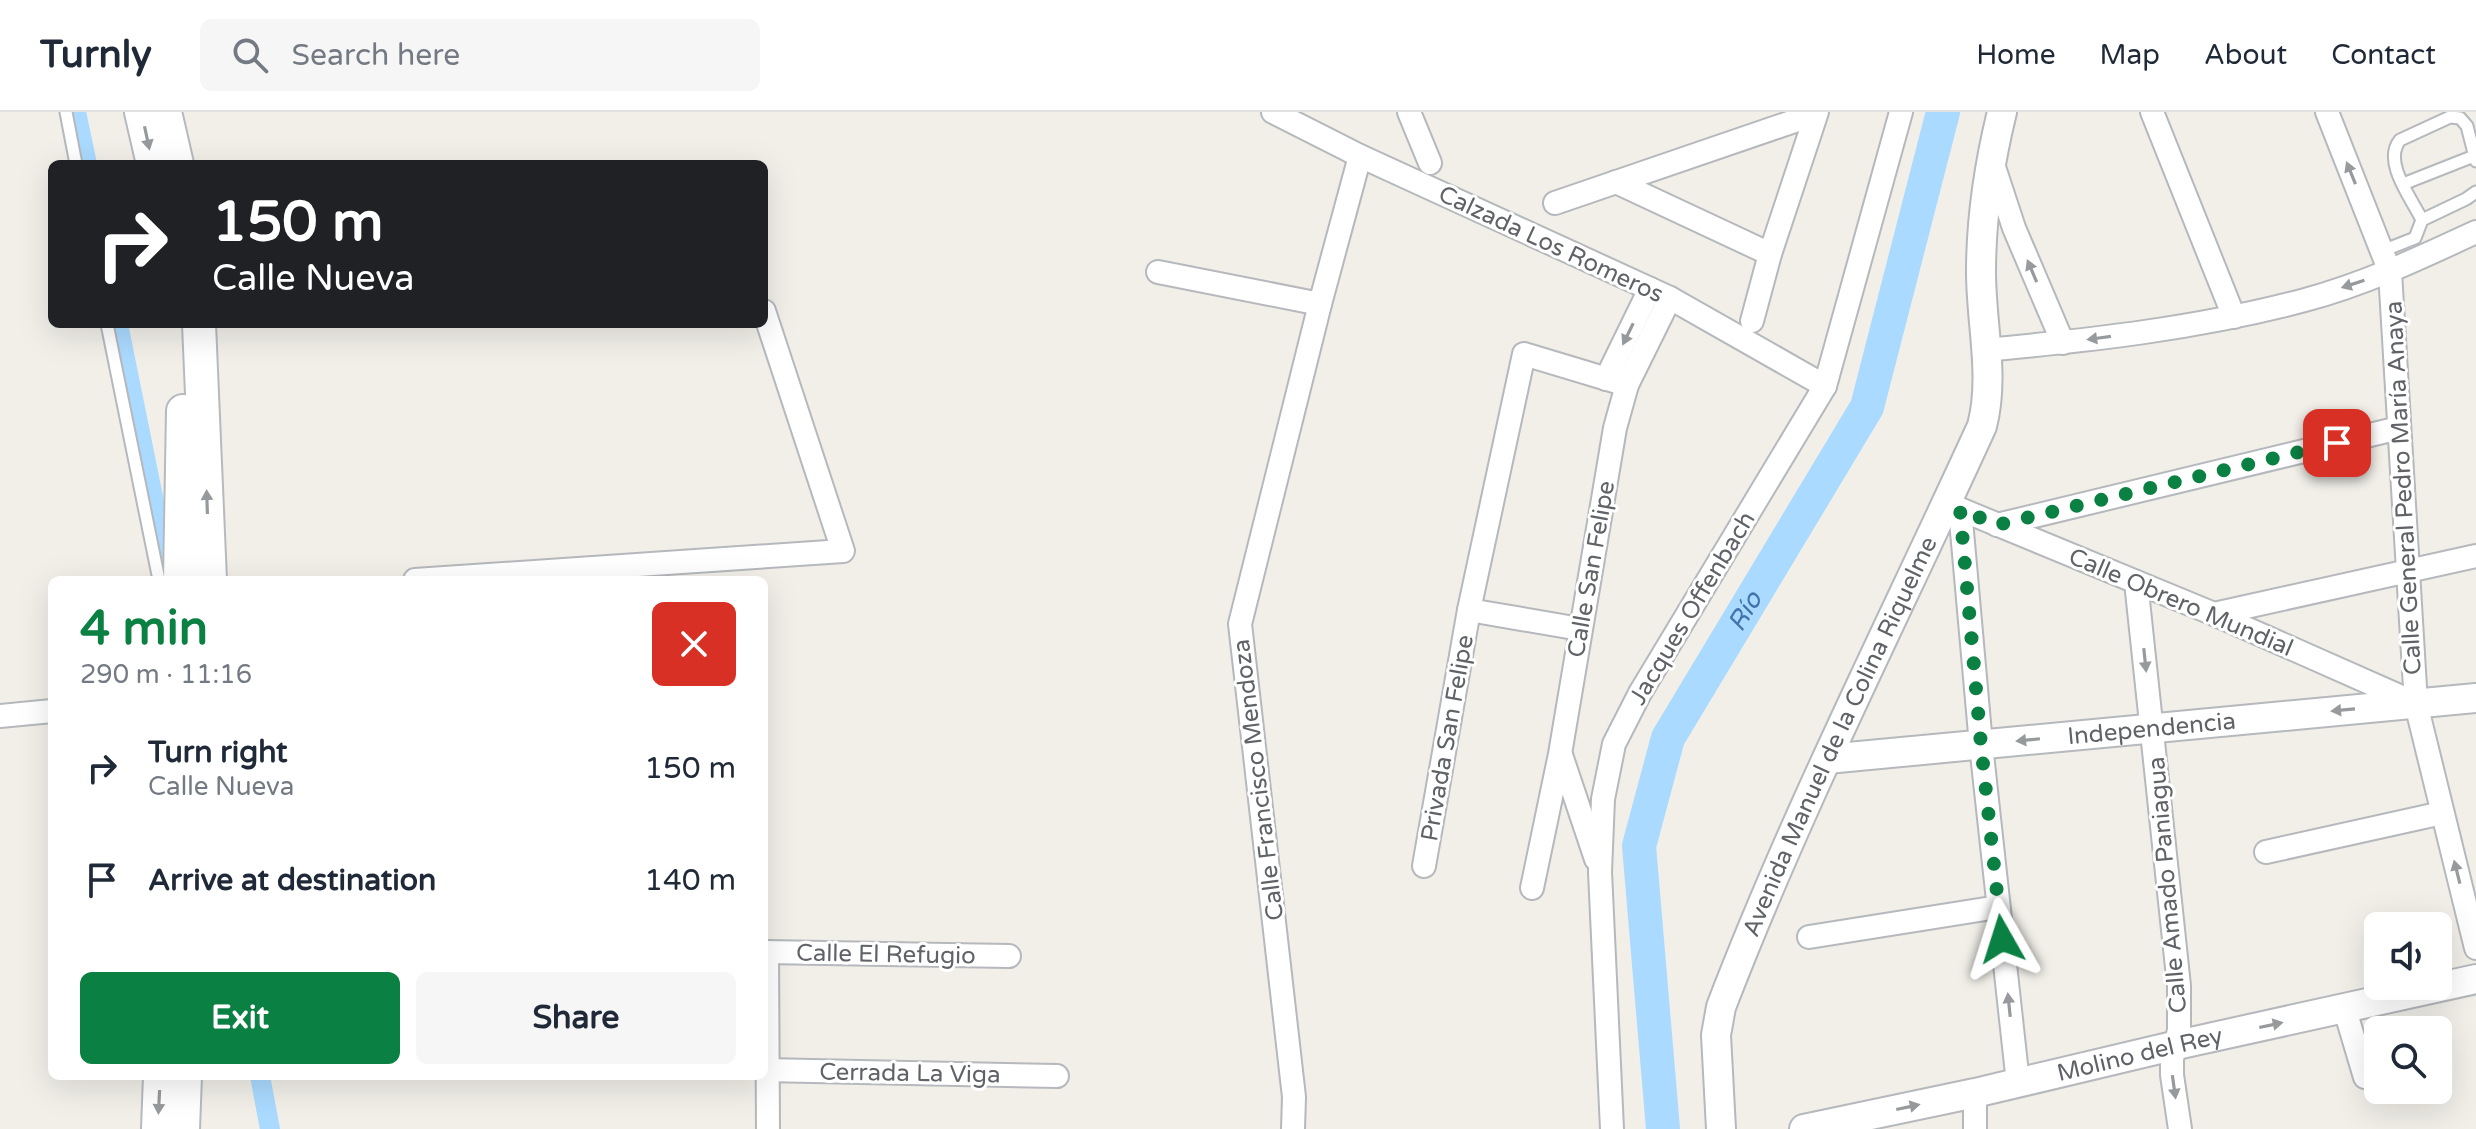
<!DOCTYPE html>
<html lang="en">
<head>
<meta charset="utf-8">
<style>
  body { margin:0; font-family:"Varela Round",sans-serif; background:#f6f6f7; color:#1f2937; height:100vh; display:flex; flex-direction:column; font-size:30px; white-space:nowrap }
  * { box-sizing:border-box; margin:0 }
  p { font-size:26px; color:#747a83 }
  .icon { flex:none; width:44px; height:44px; fill:none; stroke:currentColor; stroke-width:2; stroke-linecap:round; stroke-linejoin:round }
  .map { position:relative; flex:1; overflow:hidden }
  .side { position:absolute; left:48px; top:464px; width:720px; height:504px; display:flex; flex-direction:column; background:#fff; border-radius:12px; box-shadow:0 8px 32px #0002 }
  .side>* { flex:none }
  .top-card { position:absolute; left:48px; top:48px; width:720px; height:168px; border-radius:12px; box-shadow:0 8px 32px #0002; background:#202124; color:#fff; overflow:hidden }
  .buttons { position:absolute; left:2364px; top:800px; display:grid; gap:16px }
  .buttons a { display:grid; place-items:center; width:88px; height:88px; border-radius:12px; background:#fff; box-shadow:0 8px 32px #0002; font-size:40px }
  .pin { position:absolute; display:grid; place-items:center; width:68px; height:68px; color:#fff; margin:-34px; border-radius:16px; box-shadow:0 4px 12px #0006 }
  .me { position:absolute; width:88px; margin:-44px; rotate:354deg; stroke-linejoin:round; filter:drop-shadow(0 0 6px #0008) }
  .turn { display:flex; align-items:center; gap:28px; height:168px; padding:0 32px; font-size:36px }
  .turn .icon { width:104px; height:104px; stroke-width:2.5 }
  .turn b { display:block; font-size:56px; line-height:68px }
  .round { display:grid; place-items:center; flex:none; width:84px; height:84px; border-radius:12px; background:#f6f6f7 }
  .summary { display:flex; align-items:center; justify-content:space-between; height:136px; padding:0 32px }
  h1 { font-size:48px; font-weight:700; line-height:60px; color:#0b8043 }
  .action { display:flex; gap:16px; margin-top:auto; padding:16px 32px }
  .action a { flex:1; height:92px; border-radius:12px; background:#0b8043; color:#fff; font-size:32px; font-weight:700; line-height:92px; text-align:center }
  .action a+a { background:#f6f6f7; color:#1f2937 }
  ul { padding:0; list-style:none }
  li { display:flex; align-items:center; gap:24px; height:112px; padding:0 32px }
  li div { flex:1 }
  li b { display:block; font-size:30px }
  li em { font-style:normal }
  header { display:flex; align-items:center; gap:48px; box-sizing:border-box; height:112px; padding:0 40px; background:#fff; border-bottom:2px solid #e0e1e3 }
  header strong { font-size:38px }
  nav { display:flex; gap:44px; margin-inline-start:auto; font-size:28px }
  .search { width:560px; height:72px; background:#f6f6f7; display:flex; align-items:center; gap:20px; box-sizing:border-box; padding:0 28px; border-radius:12px; color:#747a83; font-size:30px }
  .map>svg:first-child { display:block }
  .lines { fill:none; stroke-linecap:round; stroke-linejoin:round }
  .canal { stroke:#aadaff; stroke-width:20 }
  .river { stroke:#aadaff; stroke-width:34 }
  .service-casing { stroke:#b5b8bc; stroke-width:15 }
  .minor-casing { stroke:#b5b8bc; stroke-width:26 }
  .tertiary-casing { stroke:#b5b8bc; stroke-width:32 }
  .secondary-casing { stroke:#b6babf; stroke-width:36 }
  .service { stroke:#fff; stroke-width:11 }
  .minor { stroke:#fff; stroke-width:22 }
  .tertiary { stroke:#fff; stroke-width:28 }
  .secondary { stroke:#fff; stroke-width:32 }
  .oneway { fill:#979a9d }
  .route { stroke:#0b8043; stroke-width:14; stroke-dasharray:0 25.2 }
  .labels { text-anchor:middle; stroke-width:6; stroke-linejoin:round; paint-order:stroke }
  .street-label { font-size:24px; fill:#5f6368; stroke:#fff }
  .water-label { font-size:26px; font-style:italic; fill:#4174aa; stroke:#fff }
</style>
</head>
<body>
<header>
<strong>Turnly</strong>
<div class="search"><svg class="icon" aria-label="search" viewBox="0 0 24 24"><circle cx="10" cy="10" r="6"/><path d="M15 15l6 6"/></svg>Search here</div>
<nav><a>Home</a><a>Map</a><a>About</a><a>Contact</a></nav>
</header>
<div class="map">
<svg width="2476" height="1017" viewBox="0 0 2476 1017">
  <rect width="100%" height="100%" fill="#f1efe8"/>
  <g class="lines">
    <g class="canal">
      <polyline points="76,0 87,52"/>
      <polyline points="118,212 169,464"/>
      <polyline points="260,964 270,1017"/>
    </g>
    <path class="river" id="s1" d="M1663,1017L1639,734L1668,626L1867,295L1943,0"/>
    <g class="service-casing">
      <g id="service">
        <polyline points="66,0 76,52"/>
        <polyline points="2403,72 2474,44"/>
        <path d="M2422,108C2412,87 2382,50 2400,28L2450,5L2460,6L2467,14L2476,49"/>
        <polyline points="2382,139 2415,126 2422,108 2466,87 2476,80"/>
        <polyline points="107,212 159,468"/>
      </g>
    </g>
    <g class="minor-casing">
      <g id="minor">
        <polyline points="1273,0 1360,44 1670,186 1825,274"/>
        <polyline points="1409,0 1430,51"/>
        <polyline points="2152,0 2234,205"/>
        <polyline points="2327,0 2390,160 2416,592 2476,836"/>
        <polyline points="1992,49 2014,116 2063,231"/>
        <polyline points="1616,70 1770,142"/>
        <polyline points="1555,91 1815,2"/>
        <polyline points="1158,160 1320,192"/>
        <polyline points="1752,209 1770,142 1817,0"/>
        <path d="M1985,238C2092,228 2201,216 2305,188C2365,172 2420,146 2476,120"/>
        <polyline points="1606,267 1650,177"/>
        <polyline points="1950,393 2214,502 2415,591"/>
        <polyline points="1960,397 1981,633 2018,971"/>
        <polyline points="1997,413 2399,316"/>
        <polyline points="415,468 843,439 764,199"/>
        <polyline points="2136,470 2179,874 2179,918 2172,947 2172,963 2180,1017"/>
        <polyline points="1469,498 1580,517"/>
        <polyline points="2214,502 2476,444"/>
        <polyline points="0,604 52,599"/>
        <polyline points="1561,643 1596,747"/>
        <polyline points="2266,740 2442,701"/>
        <polyline points="1424,754 1469,498 1524,242 1627,273"/>
        <polyline points="1532,776 1560,642 1615,316 1627,273 1670,186"/>
        <polyline points="1809,825 1998,795"/>
        <polyline points="764,840 1009,844"/>
        <polyline points="767,840 768,1017"/>
        <polyline points="2345,898 2365,965"/>
        <polyline points="764,958 1057,964"/>
        <polyline points="1293,1017 1294,985 1240,512 1320,192 1360,44"/>
        <polyline points="1612,1017 1600,760 1603,687 1614,632 1640,581 1825,274 1901,0"/>
        <polyline points="1975,1017 1975,981"/>
      </g>
    </g>
    <g class="tertiary-casing">
      <g id="tertiary">
        <path id="s2" d="M1827,647L2476,586"/>
        <path id="s3" d="M1721,1017L1716,923L1721,895C1797,697 1894,507 1982,314C1995,264 1981,212 1981,160C1981,105 1989,53 2002,0"/>
        <path id="s4" d="M1804,1017L1975,981L2177,933L2476,867"/>
      </g>
    </g>
    <g class="secondary-casing">
      <g id="secondary">
        <polyline points="141,0 153,52"/>
        <polyline points="165,0 177,52"/>
        <polyline points="199,212 210,468"/>
        <polyline points="180,468 183,299"/>
        <polyline points="158,1017 160,964"/>
        <polyline points="183,1017 185,964"/>
      </g>
    </g>
    <use href="#service" class="service"/>
    <use href="#minor" class="minor"/>
    <use href="#tertiary" class="tertiary"/>
    <use href="#secondary" class="secondary"/>
  </g>
  <defs><path id="oneway-solid" d="M-6-.8H1V-3.2L6.5 0L1 3.2V.8H-6Z" transform="scale(2)"/></defs>
  <g class="oneway">
    <use href="#oneway-solid" transform="translate(147 26) rotate(78)"/>
    <use href="#oneway-solid" transform="translate(2351 61) rotate(-112)"/>
    <use href="#oneway-solid" transform="translate(2032 159) rotate(-113)"/>
    <use href="#oneway-solid" transform="translate(2353 172) rotate(162)"/>
    <use href="#oneway-solid" transform="translate(1628 222) rotate(116)"/>
    <use href="#oneway-solid" transform="translate(2099 226) rotate(172)"/>
    <use href="#oneway-solid" transform="translate(207 390) rotate(-92)"/>
    <use href="#oneway-solid" transform="translate(2145 548) rotate(84)"/>
    <use href="#oneway-solid" transform="translate(2343 598) rotate(175)"/>
    <use href="#oneway-solid" transform="translate(2028 628) rotate(174)"/>
    <use href="#oneway-solid" transform="translate(2457 760) rotate(-104)"/>
    <use href="#oneway-solid" transform="translate(2009 893) rotate(-96)"/>
    <use href="#oneway-solid" transform="translate(2271 913) rotate(-12)"/>
    <use href="#oneway-solid" transform="translate(2174 975) rotate(82)"/>
    <use href="#oneway-solid" transform="translate(159 990) rotate(93)"/>
    <use href="#oneway-solid" transform="translate(1908 995) rotate(-12)"/>
  </g>
  <g class="lines">
    <polyline class="route" points="2002,827 1981,633 1960,397 1997,413 2337,331"/>
  </g>
  <g class="labels">
    <g class="street-label">
      <text transform="translate(1551 132) rotate(25)" y="8">Calzada Los Romeros</text>
      <text transform="translate(2403 376) rotate(-93)" y="8">Calle General Pedro María Anaya</text>
      <text transform="translate(1591 457) rotate(-80)" y="8">Calle San Felipe</text>
      <text transform="translate(2181 490) rotate(23)" y="8">Calle Obrero Mundial</text>
      <text transform="translate(1692 496) rotate(-59)" y="8">Jacques Offenbach</text>
      <text dy="8" stroke="none"><textPath href="#s2" startOffset="326">Independencia</textPath></text>
      <text dy="8" stroke="none"><textPath href="#s3" startOffset="418">Avenida Manuel de la Colina Riquelme</textPath></text>
      <text transform="translate(1447 626) rotate(-80)" y="8">Privada San Felipe</text>
      <text transform="translate(1258 668) rotate(-97)" y="8">Calle Francisco Mendoza</text>
      <text transform="translate(2167 773) rotate(-95)" y="8">Calle Amado Paniagua</text>
      <text transform="translate(886 842) rotate(1)" y="8">Calle El Refugio</text>
      <text dy="8" stroke="none"><textPath href="#s4" startOffset="344">Molino del Rey</textPath></text>
      <text transform="translate(910 961) rotate(1)" y="8">Cerrada La Viga</text>
    </g>
    <g class="water-label">
      <text dy="9" stroke="none"><textPath href="#s1" startOffset="544">Río</textPath></text>
    </g>
  </g>
</svg>
<div class="buttons">
<a><svg class="icon" aria-label="sound" viewBox="0 0 24 24"><path d="M4 9h4l5-4v14l-5-4H4zM17 9q2 3 0 6"/></svg></a>
<a><svg class="icon" aria-label="search" viewBox="0 0 24 24"><circle cx="10" cy="10" r="6"/><path d="M15 15l6 6"/></svg></a>
</div>
<div class="pin" style="left:2337px;top:331px;background:#d93025"><svg class="icon" aria-label="arrive" viewBox="0 0 24 24"><path d="M6 21V4h12l-3 4 3 4H6"/></svg></div>
<svg class="me" style="left:2002px;top:827px" viewBox="-20 -20 40 40"><path d="M0-17L14 15 0 8-14 15z" fill="#0b8043" stroke="#fff" stroke-width="4"/></svg>
<div class="top-card">
<div class="turn"><svg class="icon" aria-label="right" viewBox="0 0 24 24"><path d="M7 20v-9h11M14 6l5 5-5 5"/></svg><div><b>150 m</b>Calle Nueva</div></div>
</div>
<section class="side">
<div class="summary"><div><h1>4 min</h1><p>290 m · 11:16</p></div><a class="round" style="background:#d93025;color:#fff"><svg class="icon" aria-label="close" viewBox="0 0 24 24"><path d="M6 6l12 12M18 6L6 18"/></svg></a></div>
<ul>
<li><svg class="icon" aria-label="right" viewBox="0 0 24 24"><path d="M7 20v-9h11M14 6l5 5-5 5"/></svg><div><b>Turn right</b><p>Calle Nueva</p></div><em>150 m</em></li>
<li><svg class="icon" aria-label="arrive" viewBox="0 0 24 24"><path d="M6 21V4h12l-3 4 3 4H6"/></svg><div><b>Arrive at destination</b></div><em>140 m</em></li>
</ul>
<div class="action"><a>Exit</a><a>Share</a></div>
</section>
</div>
</body>
</html>
